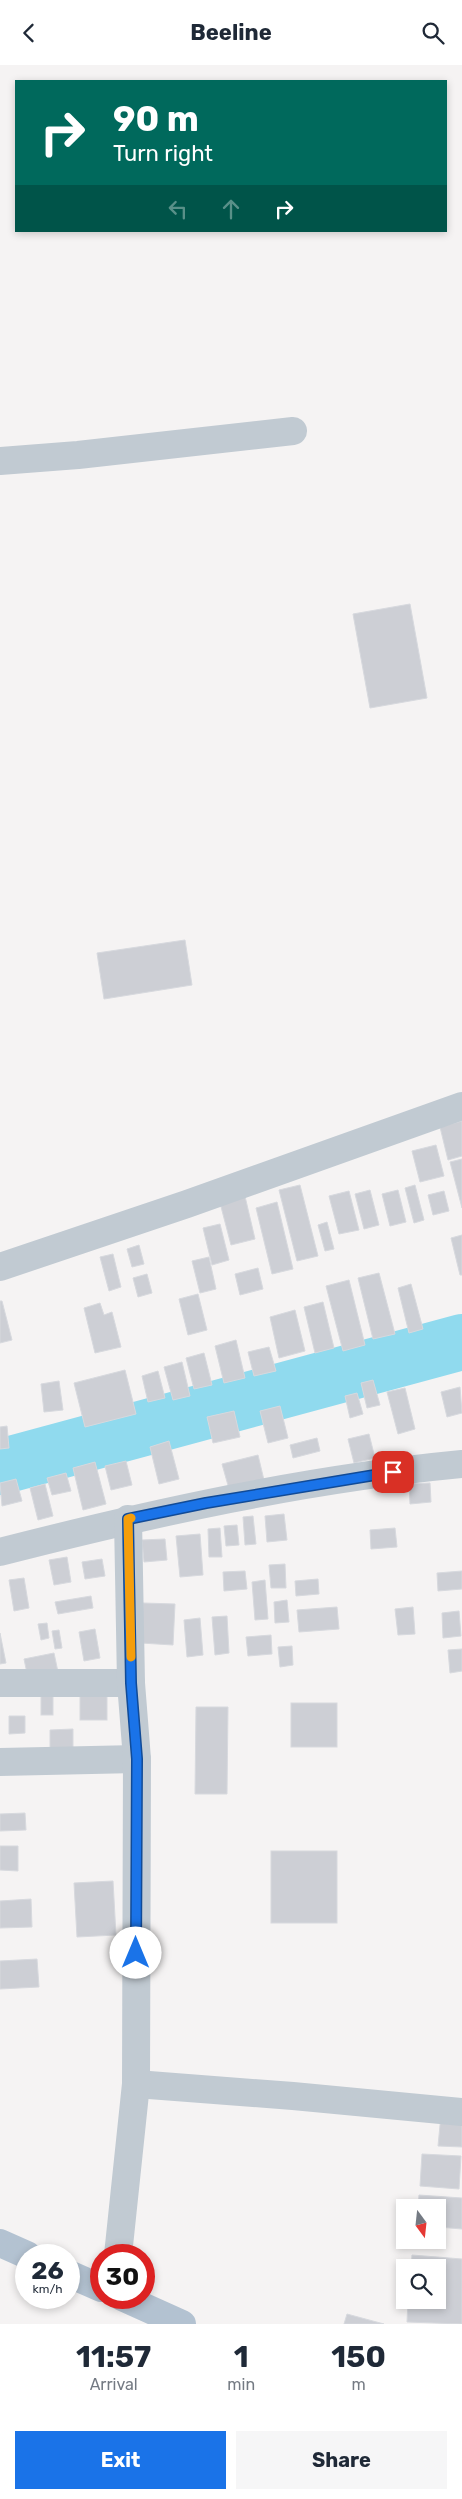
<!DOCTYPE html>
<html lang="en">
<head>
<meta charset="utf-8">
<style>
  body { margin:0; font-family:Rubik,sans-serif; background:#f6f6f7; color:#1f2937; height:100vh; display:flex; flex-direction:column; font-size:19px; white-space:nowrap }
  * { box-sizing:border-box; margin:0 }
  p { font-size:16px; color:#747a83 }
  .icon { flex:none; width:28px; height:28px; fill:none; stroke:currentColor; stroke-width:2; stroke-linecap:round; stroke-linejoin:round }
  .map { position:relative; height:2259px; overflow:hidden }
  .drawer { display:flex; flex-direction:column; background:#fff; flex:1 }
  .drawer>* { flex:none }
  .hud { position:absolute; left:15px; top:15px; width:432px; height:152px; border-radius:0px; box-shadow:0 2px 8px #0003; background:#00695c; color:#fff; overflow:hidden }
  .needle { width:32px; rotate:165deg }
  .fabs { position:absolute; left:396px; top:2134px; display:grid; gap:10px }
  .fabs a { display:grid; place-items:center; width:50px; height:50px; border-radius:0px; background:#fff; box-shadow:0 2px 8px #0003; font-size:25px }
  .speed { position:absolute; left:15px; top:2179px; display:flex; gap:10px; font-size:25px; font-weight:700; text-align:center }
  .speed>* { display:grid; place-content:center; width:65px; height:65px; border-radius:50%; background:#fff; box-shadow:0 2px 8px #0003; line-height:1 }
  .speed small { font-size:12px; font-weight:400 }
  .speed .limit { border:8px solid #d22; background:#fff; color:#111 }
  .pin { position:absolute; display:grid; place-items:center; width:42px; height:42px; color:#fff; margin:-21px; border-radius:10px; box-shadow:0 2px 8px #0006 }
  .me { position:absolute; width:55px; margin:-28px; rotate:0deg; stroke-linejoin:round; filter:drop-shadow(0 0 4px #0008) }
  .turn { display:flex; align-items:center; gap:18px; height:105px; padding:0 15px; font-size:22px }
  .turn .icon { width:65px; height:65px; stroke-width:2.5 }
  .turn b { display:block; font-size:35px; line-height:42px }
  .lanes { display:flex; align-items:center; height:48px; padding:0 15px; background:#0003; justify-content:center; gap:25px; direction:ltr }
  .lanes .off { opacity:.35 }
  .eta { display:flex; justify-content:space-evenly; align-items:center; height:85px; text-align:center }
  .eta b { font-size:30px; font-weight:700; line-height:35px }
  .primary-button { display:flex; gap:10px; margin-top:auto; padding:10px 15px }
  .primary-button a { flex:1; height:58px; border-radius:0px; background:#1a73e8; color:#fff; font-size:20px; font-weight:700; line-height:58px; text-align:center }
  .primary-button a+a { background:#f6f6f7; color:#1f2937 }
  header { display:flex; justify-content:space-between; align-items:center; height:65px; padding:0 15px; background:#fff; font-size:22px; font-weight:700 }
  .map>svg:first-child { display:block }
  .lines { fill:none; stroke-linecap:round; stroke-linejoin:round }
  .river { stroke:#90daee; stroke-width:56 }
  .building { fill:#cdcfd5; stroke:#d7d9de }
  .minor { stroke:#c1cad2; stroke-width:28 }
  .major { stroke:#b3c2d1; stroke-width:28 }
  .route-casing { stroke:#114b97; stroke-width:12 }
  .route { stroke:#1a73e8; stroke-width:9 }
  .slow { stroke:#f59e0b; stroke-width:9 }
</style>
</head>
<body>
<header><svg class="icon" aria-label="back" viewBox="0 0 24 24"><path d="M15 5l-7 7 7 7"/></svg>Beeline<svg class="icon" aria-label="search" viewBox="0 0 24 24"><circle cx="10" cy="10" r="6"/><path d="M15 15l6 6"/></svg></header>
<div class="map">
<svg width="462" height="2259" viewBox="0 0 462 2259">
  <rect width="100%" height="100%" fill="#f5f3f3"/>
  <g class="lines">
    <polyline class="river" points="0,1402 462,1277"/>
  </g>
  <g class="building">
    <polygon points="410,539 427,633 370,643 353,549"/>
    <polygon points="185,875 192,920 104,934 97,888"/>
    <polygon points="462,1056 462,1091 448,1095 440,1062"/>
    <polygon points="436,1080 444,1111 420,1117 412,1086"/>
    <polygon points="462,1094 462,1143 450,1097"/>
    <polygon points="300,1120 318,1191 297,1196 279,1125"/>
    <polygon points="415,1120 424,1155 414,1158 405,1123"/>
    <polygon points="370,1125 379,1160 364,1164 355,1129"/>
    <polygon points="398,1125 406,1157 390,1161 382,1129"/>
    <polygon points="349,1126 359,1165 339,1169 329,1131"/>
    <polygon points="444,1126 449,1146 433,1150 428,1130"/>
    <polygon points="244,1127 255,1174 231,1180 219,1134"/>
    <polygon points="277,1137 293,1204 272,1209 256,1143"/>
    <polygon points="327,1157 334,1184 325,1186 318,1160"/>
    <polygon points="220,1159 229,1195 212,1200 203,1163"/>
    <polygon points="462,1170 462,1210 460,1210 451,1173"/>
    <polygon points="139,1180 144,1199 132,1202 127,1184"/>
    <polygon points="113,1189 121,1222 109,1226 100,1192"/>
    <polygon points="209,1192 216,1224 200,1228 192,1196"/>
    <polygon points="258,1203 263,1224 240,1230 235,1209"/>
    <polygon points="379,1208 395,1269 373,1274 358,1213"/>
    <polygon points="147,1209 152,1228 138,1232 133,1213"/>
    <polygon points="349,1215 365,1280 343,1286 326,1221"/>
    <polygon points="411,1219 423,1264 409,1268 398,1223"/>
    <polygon points="198,1229 207,1265 188,1270 179,1234"/>
    <polygon points="0,1236 2,1236 12,1275 0,1278"/>
    <polygon points="323,1237 334,1283 315,1288 304,1242"/>
    <polygon points="100,1238 104,1250 112,1247 121,1282 95,1288 84,1243"/>
    <polygon points="295,1245 305,1286 279,1293 270,1252"/>
    <polygon points="236,1275 245,1313 224,1318 215,1281"/>
    <polygon points="269,1282 276,1306 254,1311 248,1287"/>
    <polygon points="204,1288 212,1320 194,1324 186,1293"/>
    <polygon points="182,1297 190,1331 173,1335 164,1302"/>
    <polygon points="125,1305 136,1349 85,1362 74,1318"/>
    <polygon points="158,1306 165,1333 148,1337 142,1311"/>
    <polygon points="373,1315 380,1340 367,1343 361,1318"/>
    <polygon points="59,1316 63,1345 44,1347 41,1319"/>
    <polygon points="460,1322 462,1348 447,1352 441,1327"/>
    <polygon points="405,1323 415,1364 398,1369 387,1327"/>
    <polygon points="357,1328 363,1349 350,1353 345,1331"/>
    <polygon points="280,1341 288,1373 268,1378 260,1346"/>
    <polygon points="234,1346 240,1372 213,1378 207,1352"/>
    <polygon points="7,1361 9,1383 0,1384 0,1362"/>
    <polygon points="369,1369 375,1393 354,1398 348,1374"/>
    <polygon points="317,1373 320,1386 293,1393 290,1380"/>
    <polygon points="169,1376 179,1414 159,1419 150,1382"/>
    <polygon points="258,1390 264,1415 229,1424 222,1399"/>
    <polygon points="126,1396 132,1420 111,1425 105,1401"/>
    <polygon points="95,1397 106,1439 83,1445 73,1403"/>
    <polygon points="66,1408 71,1426 52,1430 47,1413"/>
    <polygon points="16,1414 22,1436 2,1441 0,1418"/>
    <polygon points="430,1418 431,1437 410,1439 409,1419"/>
    <polygon points="45,1419 53,1451 38,1455 30,1423"/>
    <polygon points="284,1449 287,1475 267,1477 265,1451"/>
    <polygon points="253,1451 256,1479 245,1480 243,1452"/>
    <polygon points="237,1460 239,1480 226,1481 224,1461"/>
    <polygon points="220,1463 222,1492 209,1492 208,1464"/>
    <polygon points="395,1463 397,1482 371,1484 370,1465"/>
    <polygon points="200,1469 203,1510 180,1512 176,1471"/>
    <polygon points="165,1474 167,1495 144,1497 142,1475"/>
    <polygon points="67,1492 71,1517 54,1520 49,1495"/>
    <polygon points="102,1494 105,1511 85,1514 82,1497"/>
    <polygon points="285,1499 286,1523 271,1523 269,1500"/>
    <polygon points="245,1506 247,1524 224,1526 223,1507"/>
    <polygon points="462,1506 462,1524 438,1526 437,1508"/>
    <polygon points="24,1513 29,1543 14,1546 9,1515"/>
    <polygon points="318,1514 319,1529 296,1531 295,1516"/>
    <polygon points="265,1515 268,1554 255,1555 252,1517"/>
    <polygon points="91,1531 93,1543 58,1549 55,1537"/>
    <polygon points="287,1535 289,1557 275,1558 274,1537"/>
    <polygon points="143,1538 175,1539 173,1580 141,1578"/>
    <polygon points="337,1542 339,1564 299,1567 297,1545"/>
    <polygon points="413,1542 415,1569 398,1570 395,1544"/>
    <polygon points="459,1546 461,1571 443,1573 442,1548"/>
    <polygon points="227,1551 229,1588 215,1590 212,1552"/>
    <polygon points="200,1553 203,1590 187,1592 184,1555"/>
    <polygon points="47,1558 49,1573 41,1575 38,1559"/>
    <polygon points="95,1564 100,1593 84,1596 79,1567"/>
    <polygon points="59,1565 62,1583 55,1584 52,1566"/>
    <polygon points="0,1568 6,1598 0,1599"/>
    <polygon points="271,1570 272,1589 248,1591 246,1572"/>
    <polygon points="292,1581 293,1600 280,1602 278,1582"/>
    <polygon points="462,1584 462,1606 450,1608 448,1585"/>
    <polygon points="54,1588 58,1607 28,1613 24,1594"/>
    <rect x="80" y="1629" width="27" height="26"/>
    <rect x="41" y="1631" width="12" height="19"/>
    <rect x="291" y="1638" width="46" height="44"/>
    <polygon points="196,1642 228,1642 227,1729 195,1729"/>
    <polygon points="9,1651 25,1651 25,1668 9,1669"/>
    <polygon points="73,1664 73,1686 50,1686 50,1665"/>
    <polygon points="25,1748 26,1765 0,1766 0,1749"/>
    <polygon points="0,1781 18,1781 18,1806 0,1805"/>
    <rect x="271" y="1786" width="66" height="72"/>
    <polygon points="113,1816 116,1870 77,1872 74,1818"/>
    <polygon points="31,1834 32,1862 0,1863 0,1836"/>
    <polygon points="37,1894 39,1922 0,1924 0,1896"/>
    <polygon points="441,2050 462,2052 462,2082 438,2081"/>
    <polygon points="422,2089 461,2091 459,2124 420,2121"/>
    <polygon points="419,2130 462,2133 462,2164 438,2162 438,2142 418,2142"/>
    <polygon points="412,2190 462,2194 462,2259 407,2257 408,2235 438,2235 438,2202 411,2202"/>
    <polygon points="347,2249 384,2259 344,2259"/>
  </g>
  <g class="lines">
    <g class="minor">
      <polyline points="0,396 78,390 293,366"/>
      <polyline points="0,1202 187,1139 462,1041"/>
      <path d="M0,1487C152,1448 306,1414 462,1399"/>
      <polyline points="0,1618 131,1618"/>
      <polyline points="0,1697 137,1694"/>
      <polyline points="136,2019 293,2031 462,2047"/>
      <polyline points="118,2190 136,2019 137,1694 131,1618 128,1454"/>
    </g>
    <g class="major">
      <polyline points="0,2178 27,2190"/>
      <polyline points="69,2209 101,2223"/>
      <polyline points="122,2232 182,2259"/>
    </g>
  </g>
  <g class="lines">
    <g class="route-casing">
      <polyline id="route" points="136,1888 137,1694 131,1618 128,1454 206,1438 393,1407"/>
    </g>
    <use href="#route" class="route"/>
    <polyline class="slow" points="131,1453 128,1454 131,1592"/>
  </g>
</svg>
<div class="fabs">
<a><svg class="needle" viewBox="-14 -14 28 28"><path d="M0-13l5 13h-10z" fill="#e53935"/><path d="M0 13l5-13h-10z" fill="#747a83"/></svg></a>
<a><svg class="icon" aria-label="search" viewBox="0 0 24 24"><circle cx="10" cy="10" r="6"/><path d="M15 15l6 6"/></svg></a>
</div>
<div class="speed"><div>26<small>km/h</small></div><div class="limit">30</div></div>
<div class="pin" style="left:393px;top:1407px;background:#d93025"><svg class="icon" aria-label="arrive" viewBox="0 0 24 24"><path d="M6 21V4h12l-3 4 3 4H6"/></svg></div>
<svg class="me" style="left:136px;top:1888px" viewBox="-20 -20 40 40"><circle r="19" fill="#fff"/><path d="M0-13L10 11 0 6-10 11z" fill="#1a73e8"/></svg>
<div class="hud">
<div class="turn"><svg class="icon" aria-label="right" viewBox="0 0 24 24"><path d="M7 20v-9h11M14 6l5 5-5 5"/></svg><div><b>90 m</b>Turn right</div></div>
<div class="lanes"><svg class="icon off" aria-label="left" viewBox="0 0 24 24"><path d="M17 20v-9H6M10 6l-5 5 5 5"/></svg><svg class="icon off" aria-label="ahead" viewBox="0 0 24 24"><path d="M12 20V5M6 11l6-6 6 6"/></svg><svg class="icon" aria-label="right" viewBox="0 0 24 24"><path d="M7 20v-9h11M14 6l5 5-5 5"/></svg></div>
</div>
</div>
<section class="drawer">
<div class="eta">
<div><b>11:57</b><p>Arrival</p></div>
<div><b>1</b><p>min</p></div>
<div><b>150</b><p>m</p></div>
</div>
<div class="primary-button"><a>Exit</a><a>Share</a></div>
</section>
</body>
</html>
